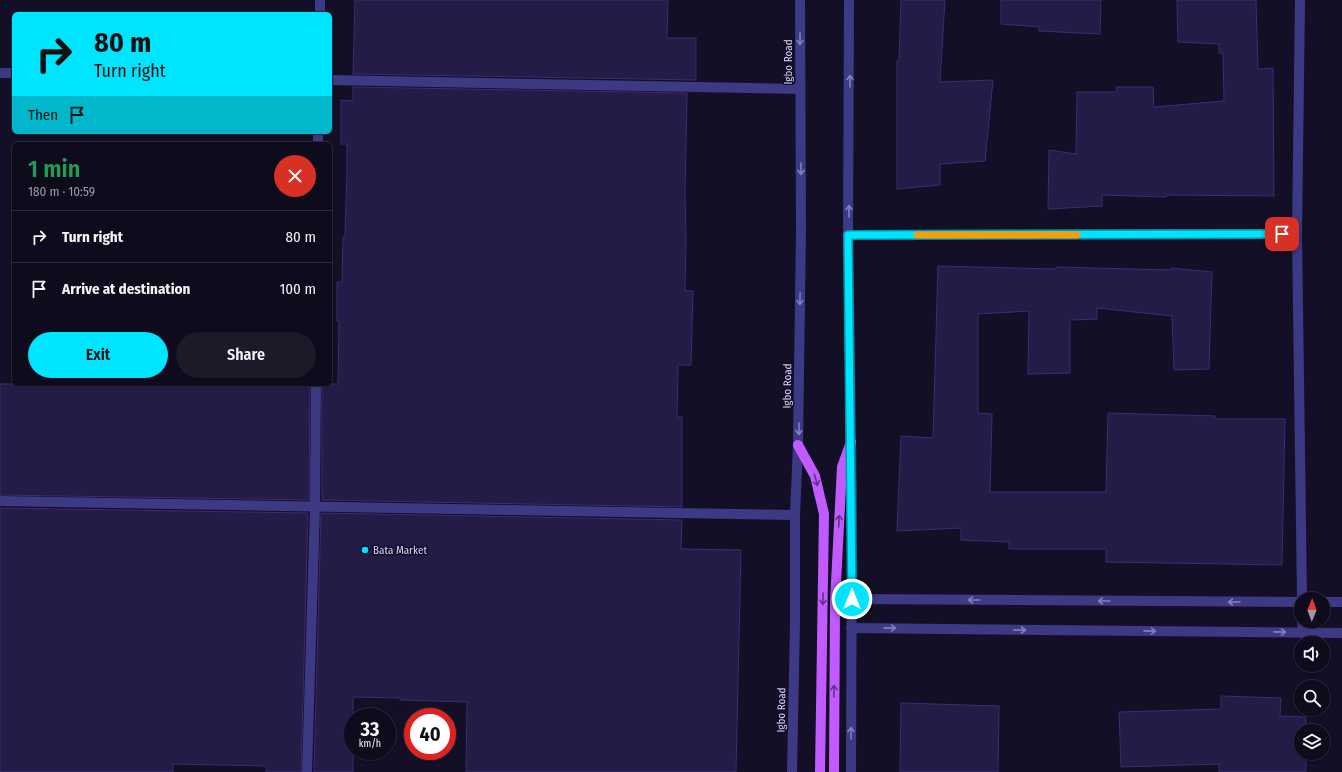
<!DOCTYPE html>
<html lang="en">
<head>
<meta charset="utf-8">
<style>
  body { margin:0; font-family:"Fira Sans Condensed",sans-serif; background:#1c1929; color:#f1f3f6; height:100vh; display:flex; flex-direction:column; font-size:15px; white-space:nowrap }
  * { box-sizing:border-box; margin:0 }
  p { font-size:13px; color:#9b9ba3 }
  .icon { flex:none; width:22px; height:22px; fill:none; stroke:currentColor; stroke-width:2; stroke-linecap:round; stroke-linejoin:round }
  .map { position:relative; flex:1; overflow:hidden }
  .drawer { position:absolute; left:12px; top:142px; width:320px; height:244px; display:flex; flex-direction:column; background:#0e0b1c; border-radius:6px; box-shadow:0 1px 3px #0004,0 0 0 1px #2e2b3b }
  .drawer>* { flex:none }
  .top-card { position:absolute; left:12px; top:12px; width:320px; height:122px; border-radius:6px; box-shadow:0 1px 3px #0004,0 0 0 1px #2e2b3b; background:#00e5ff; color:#111; overflow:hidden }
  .needle { width:26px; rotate:1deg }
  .buttons { position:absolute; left:1294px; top:592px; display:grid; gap:8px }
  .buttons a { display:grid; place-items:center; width:36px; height:36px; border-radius:50%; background:#0e0b1c; box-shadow:0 1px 3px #0004,0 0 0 1px #2e2b3b; font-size:20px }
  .speed { position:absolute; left:344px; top:708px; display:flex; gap:8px; font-size:20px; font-weight:700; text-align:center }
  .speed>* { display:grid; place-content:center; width:52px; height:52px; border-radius:50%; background:#0e0b1c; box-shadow:0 1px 3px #0004,0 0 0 1px #2e2b3b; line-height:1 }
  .speed small { font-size:10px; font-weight:400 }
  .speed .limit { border:6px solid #d22; background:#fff; color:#111 }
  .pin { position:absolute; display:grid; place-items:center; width:34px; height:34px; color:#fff; margin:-17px; border-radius:8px; box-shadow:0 2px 6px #0006 }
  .me { position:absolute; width:44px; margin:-22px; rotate:0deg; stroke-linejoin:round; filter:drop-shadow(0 0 3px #0008) }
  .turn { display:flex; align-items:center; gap:14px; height:84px; padding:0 16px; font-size:18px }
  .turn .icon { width:52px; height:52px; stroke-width:2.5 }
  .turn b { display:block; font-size:28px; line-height:34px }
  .then { display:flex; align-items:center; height:38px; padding:0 16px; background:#0003; gap:8px; font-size:15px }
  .round { display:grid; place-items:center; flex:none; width:42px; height:42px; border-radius:21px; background:#1c1929 }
  .headline { display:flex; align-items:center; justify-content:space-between; height:68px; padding:0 16px }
  h1 { font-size:24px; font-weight:600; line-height:30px; color:#1e9e55 }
  .button { display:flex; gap:8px; margin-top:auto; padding:8px 16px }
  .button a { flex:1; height:46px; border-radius:24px; background:#00e5ff; color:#111; font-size:16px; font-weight:600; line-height:46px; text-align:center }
  .button a+a { background:#1c1929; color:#f1f3f6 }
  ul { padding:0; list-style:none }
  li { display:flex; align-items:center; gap:12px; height:52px; padding:0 16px; border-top:1px solid #2e2b3b }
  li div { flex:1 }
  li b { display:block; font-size:15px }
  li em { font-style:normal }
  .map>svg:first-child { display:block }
  .building { fill:#241b47; stroke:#3b2d73 }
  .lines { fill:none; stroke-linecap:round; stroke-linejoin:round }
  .minor { stroke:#3d3a85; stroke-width:10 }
  .major { stroke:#c25bff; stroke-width:10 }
  .oneway { stroke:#837fbc }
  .oneway2 { stroke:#623188 }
  .route-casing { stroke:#0095a6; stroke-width:10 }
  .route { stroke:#00e5ff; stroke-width:7 }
  .slow { stroke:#f59e0b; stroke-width:7 }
  .poi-dot { fill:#00e5ff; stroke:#130f26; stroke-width:1.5 }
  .labels { text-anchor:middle; stroke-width:3; stroke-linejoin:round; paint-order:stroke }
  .street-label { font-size:11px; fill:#d9d4ff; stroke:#130f26 }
  .poi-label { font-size:11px; fill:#d9d4ff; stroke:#130f26; text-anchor:start }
</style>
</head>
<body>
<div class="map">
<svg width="1342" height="772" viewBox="0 0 1342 772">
  <rect width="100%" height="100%" fill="#130f26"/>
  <g class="building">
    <polygon points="355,0 668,0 667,38 696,38 696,80 353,74"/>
    <polygon points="901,0 945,0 940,82 993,80 985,161 940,164 940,185 897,189 897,61 899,61"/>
    <polygon points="1001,0 1101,0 1100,34 1039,31 1039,27 1001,24"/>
    <polygon points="1177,0 1256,0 1258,69 1273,68 1274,196 1166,195 1166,197 1102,195 1102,206 1048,209 1049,150 1076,154 1077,92 1117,92 1116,87 1153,87 1154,107 1224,101 1223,53 1219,53 1219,44 1178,42"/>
    <polygon points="353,87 687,93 685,194 686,238 685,291 693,291 691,365 678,365 677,417 682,417 682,507 322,500 322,384 338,384 339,321 337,321 337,282 342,282 343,237 345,237 347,170 347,144 341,144 341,100 353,101"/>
    <polygon points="938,266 1056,269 1056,267 1171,270 1171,268 1212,272 1209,369 1174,370 1172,316 1097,308 1097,319 1070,320 1070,373 1028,374 1029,311 978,314 978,413 992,414 990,492 1106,492 1108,413 1215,416 1215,419 1285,419 1282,565 1106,562 1106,549 1009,549 1009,542 961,540 961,528 897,531 901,436 933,438"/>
    <polygon points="0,384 310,384 309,500 0,495"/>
    <polygon points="0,508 308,513 301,772 266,772 266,766 173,764 173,772 0,772"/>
    <polygon points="321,513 682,520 681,549 741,550 736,772 466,772 467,702 400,700 400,698 353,697 353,772 314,772"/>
    <polygon points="1221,696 1281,698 1280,716 1306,717 1306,731 1301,731 1301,753 1306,753 1306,772 1219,772 1219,764 1121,767 1119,712 1221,709"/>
    <polygon points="901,703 999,706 998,772 900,772"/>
  </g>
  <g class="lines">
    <g class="minor">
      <polyline points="849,0 848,235 852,508 851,772"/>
      <polyline points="1300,0 1297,234 1302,599"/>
      <polyline points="320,14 320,0"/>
      <polyline points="0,73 14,73"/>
      <polyline points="330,80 800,89"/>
      <polyline points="318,144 318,132"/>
      <polyline points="848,235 1297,234"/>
      <polyline points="0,501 795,515"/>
      <polyline points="852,599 1301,602"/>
      <polyline points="1323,602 1342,602"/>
      <polyline points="1302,621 1303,633"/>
      <polyline points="851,628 1342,633"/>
      <polyline points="307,772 315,507 316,384"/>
      <polyline points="792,772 795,623 795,515 798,445 801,229 800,0"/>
    </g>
    <g class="major">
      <polyline points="798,445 815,476 824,514 820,772"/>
      <polyline points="834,772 835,602 842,467 851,442"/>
    </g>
  </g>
  <defs><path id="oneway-shaft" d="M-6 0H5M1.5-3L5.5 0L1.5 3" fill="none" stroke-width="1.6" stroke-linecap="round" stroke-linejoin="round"/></defs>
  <g class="oneway">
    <use href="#oneway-shaft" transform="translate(800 39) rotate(90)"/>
    <use href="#oneway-shaft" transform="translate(850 81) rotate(-90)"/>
    <use href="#oneway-shaft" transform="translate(801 169) rotate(90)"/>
    <use href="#oneway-shaft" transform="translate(849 211) rotate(-90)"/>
    <use href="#oneway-shaft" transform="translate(800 299) rotate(91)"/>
    <use href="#oneway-shaft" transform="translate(799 429) rotate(91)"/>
    <use href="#oneway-shaft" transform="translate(974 600) rotate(-180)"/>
    <use href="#oneway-shaft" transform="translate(1104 601) rotate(-180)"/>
    <use href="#oneway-shaft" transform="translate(1234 602) rotate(-180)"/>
    <use href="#oneway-shaft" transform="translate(890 628) rotate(1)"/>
    <use href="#oneway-shaft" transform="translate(1020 630) rotate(1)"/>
    <use href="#oneway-shaft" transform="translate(1150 631) rotate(1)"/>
    <use href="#oneway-shaft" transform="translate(1280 632) rotate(1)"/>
    <use href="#oneway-shaft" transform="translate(851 733) rotate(-90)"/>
  </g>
  <g class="oneway2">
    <use href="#oneway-shaft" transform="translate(816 480) rotate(74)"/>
    <use href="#oneway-shaft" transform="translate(839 521) rotate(-87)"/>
    <use href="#oneway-shaft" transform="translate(823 599) rotate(92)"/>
    <use href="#oneway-shaft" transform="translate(834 691) rotate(-90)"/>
  </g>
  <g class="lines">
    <g class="route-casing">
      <polyline id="route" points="852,599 848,235 1282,234"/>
    </g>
    <use href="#route" class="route"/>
    <polyline class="slow" points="917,235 1077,235"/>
  </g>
  <circle class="poi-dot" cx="365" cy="550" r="4"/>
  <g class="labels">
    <g class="street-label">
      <text transform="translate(788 62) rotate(-90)" y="4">Igbo Road</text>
      <text transform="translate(787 386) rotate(-89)" y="4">Igbo Road</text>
      <text transform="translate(781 710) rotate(-89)" y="4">Igbo Road</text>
    </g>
    <g class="poi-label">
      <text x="373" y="554">Bata Market</text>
    </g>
  </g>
</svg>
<div class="buttons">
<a><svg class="needle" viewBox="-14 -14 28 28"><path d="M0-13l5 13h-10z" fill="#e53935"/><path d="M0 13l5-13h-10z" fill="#9b9ba3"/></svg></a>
<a><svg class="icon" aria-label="sound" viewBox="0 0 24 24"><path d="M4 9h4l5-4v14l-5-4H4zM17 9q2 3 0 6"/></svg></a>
<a><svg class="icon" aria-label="search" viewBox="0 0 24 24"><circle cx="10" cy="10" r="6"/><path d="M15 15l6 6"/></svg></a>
<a><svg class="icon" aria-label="layers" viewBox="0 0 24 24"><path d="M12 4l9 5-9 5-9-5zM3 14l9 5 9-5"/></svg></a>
</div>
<div class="speed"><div>33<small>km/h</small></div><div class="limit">40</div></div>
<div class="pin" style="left:1282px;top:234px;background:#d93025"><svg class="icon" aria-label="arrive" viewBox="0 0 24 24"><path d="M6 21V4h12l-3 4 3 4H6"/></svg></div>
<svg class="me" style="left:852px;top:599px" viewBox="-20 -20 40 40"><circle r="17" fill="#00e5ff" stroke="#fff" stroke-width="3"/><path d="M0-11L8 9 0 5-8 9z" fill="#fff"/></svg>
<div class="top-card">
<div class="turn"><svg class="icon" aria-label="right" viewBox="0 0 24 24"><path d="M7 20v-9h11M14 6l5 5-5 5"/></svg><div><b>80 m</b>Turn right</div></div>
<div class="then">Then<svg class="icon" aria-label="arrive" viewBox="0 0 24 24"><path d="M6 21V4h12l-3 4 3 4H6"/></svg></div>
</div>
<section class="drawer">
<div class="headline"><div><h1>1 min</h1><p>180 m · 10:59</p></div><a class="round" style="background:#d93025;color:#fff"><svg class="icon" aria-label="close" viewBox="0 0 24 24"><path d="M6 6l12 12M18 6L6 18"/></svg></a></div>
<ul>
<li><svg class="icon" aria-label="right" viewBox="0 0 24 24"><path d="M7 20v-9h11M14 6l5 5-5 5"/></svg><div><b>Turn right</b></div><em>80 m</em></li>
<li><svg class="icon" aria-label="arrive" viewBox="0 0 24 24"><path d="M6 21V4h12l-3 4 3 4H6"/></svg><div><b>Arrive at destination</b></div><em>100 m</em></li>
</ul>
<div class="button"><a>Exit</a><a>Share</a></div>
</section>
</div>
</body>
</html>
